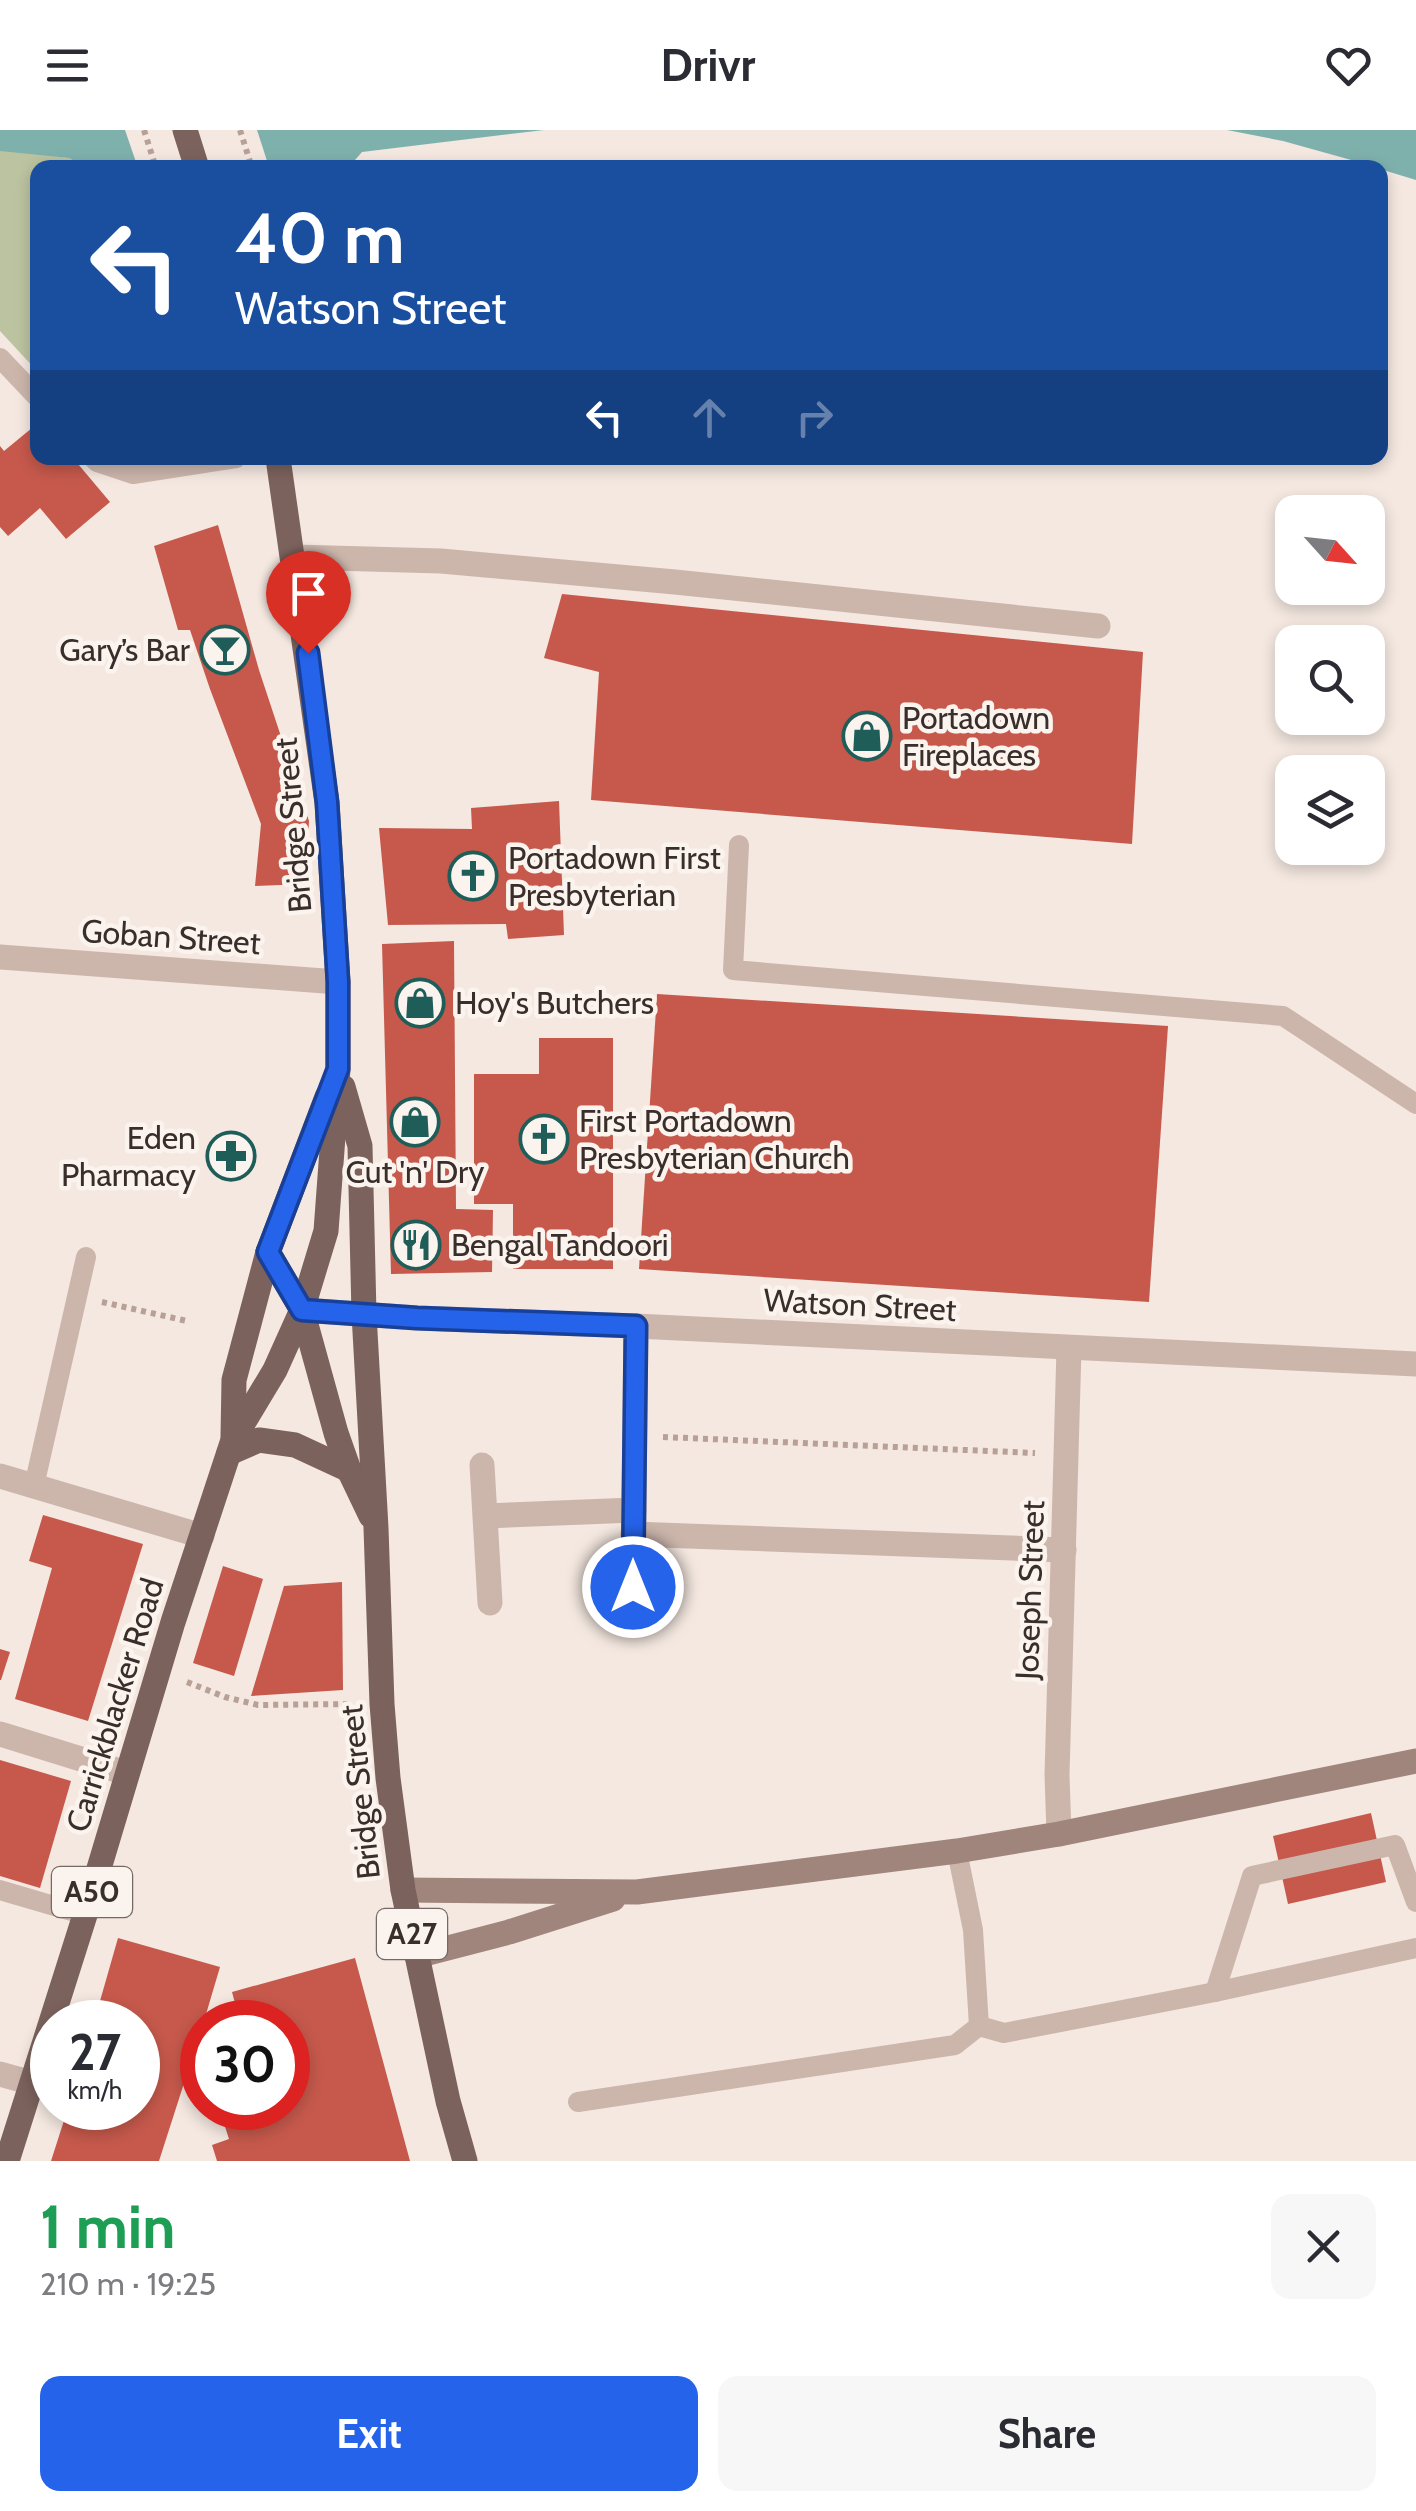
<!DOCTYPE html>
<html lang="en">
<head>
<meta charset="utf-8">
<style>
  body { margin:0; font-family:Cabin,sans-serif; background:#f7f7f7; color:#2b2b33; height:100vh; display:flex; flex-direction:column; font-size:38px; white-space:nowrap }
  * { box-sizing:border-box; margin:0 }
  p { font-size:32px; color:#7c7c81 }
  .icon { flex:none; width:55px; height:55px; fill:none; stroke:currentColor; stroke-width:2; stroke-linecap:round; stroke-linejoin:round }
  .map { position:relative; height:2031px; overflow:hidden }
  .side { display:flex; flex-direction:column; background:#fff; flex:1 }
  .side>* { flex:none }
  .banner { position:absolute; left:30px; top:30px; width:1358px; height:305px; border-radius:20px; box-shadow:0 5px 15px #0003; background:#1a4fa0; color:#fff; overflow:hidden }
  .needle { width:65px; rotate:117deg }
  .tools { position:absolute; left:1275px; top:365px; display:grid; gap:20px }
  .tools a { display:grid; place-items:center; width:110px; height:110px; border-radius:20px; background:#fff; box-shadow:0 5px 15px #0003; font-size:50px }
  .speed { position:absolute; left:30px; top:1870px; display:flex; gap:20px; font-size:50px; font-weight:700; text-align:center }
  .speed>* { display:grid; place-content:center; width:130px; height:130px; border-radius:50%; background:#fff; box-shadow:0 5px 15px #0003; line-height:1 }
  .speed small { font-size:25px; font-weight:400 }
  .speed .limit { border:15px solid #d22; background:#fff; color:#111 }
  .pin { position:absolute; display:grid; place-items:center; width:85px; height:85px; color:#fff; margin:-102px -42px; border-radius:50% 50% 50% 0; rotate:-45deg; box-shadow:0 0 10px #0007 }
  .pin .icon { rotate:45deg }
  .me { position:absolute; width:110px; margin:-55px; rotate:0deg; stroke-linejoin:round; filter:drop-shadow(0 0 8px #0008) }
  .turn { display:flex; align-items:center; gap:35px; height:210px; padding:0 40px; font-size:45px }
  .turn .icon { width:130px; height:130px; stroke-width:2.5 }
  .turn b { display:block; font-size:70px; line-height:85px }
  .lanes { display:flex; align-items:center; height:95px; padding:0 40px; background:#0003; justify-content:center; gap:50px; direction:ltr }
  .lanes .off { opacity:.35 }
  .round { display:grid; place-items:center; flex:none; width:105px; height:105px; border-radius:20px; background:#f7f7f7 }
  .overview { display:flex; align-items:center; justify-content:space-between; height:170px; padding:0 40px }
  h1 { font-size:60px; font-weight:700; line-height:75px; color:#1e9e55 }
  .cta { display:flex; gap:20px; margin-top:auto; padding:20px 40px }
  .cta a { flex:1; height:115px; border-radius:20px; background:#2563eb; color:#fff; font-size:40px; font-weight:700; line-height:115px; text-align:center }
  .cta a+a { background:#f7f7f7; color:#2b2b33 }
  header { display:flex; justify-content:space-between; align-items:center; height:130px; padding:0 40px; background:#fff; font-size:45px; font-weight:700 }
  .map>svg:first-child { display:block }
  .green { fill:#bcc3a0 }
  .water { fill:#7fb1ac }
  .pier { fill:#f4e8e0 }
  .building { fill:#c6594c }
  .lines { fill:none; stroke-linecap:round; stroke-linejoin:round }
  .path { stroke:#b8a096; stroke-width:6; stroke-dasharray:5 5; stroke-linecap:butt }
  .lane { stroke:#ccb6ac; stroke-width:20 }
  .street { stroke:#ccb6ac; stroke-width:25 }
  .secondary { stroke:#a0857d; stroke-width:25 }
  .primary { stroke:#7c625c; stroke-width:25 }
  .route-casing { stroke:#184099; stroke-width:25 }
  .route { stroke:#2563eb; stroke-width:18 }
  .labels { text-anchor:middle; stroke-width:9; stroke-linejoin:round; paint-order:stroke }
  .shield { fill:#fbf3ed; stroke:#746965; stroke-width:2.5 }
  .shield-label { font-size:30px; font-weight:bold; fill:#3a2e2b }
  .poi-label { font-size:32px; fill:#3a2e2b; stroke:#fbf3ed; text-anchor:start }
  .street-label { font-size:32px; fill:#3a2e2b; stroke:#fbf3ed }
</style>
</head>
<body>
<header><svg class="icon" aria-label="menu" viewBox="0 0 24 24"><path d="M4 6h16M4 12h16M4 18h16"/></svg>Drivr<svg class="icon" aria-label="heart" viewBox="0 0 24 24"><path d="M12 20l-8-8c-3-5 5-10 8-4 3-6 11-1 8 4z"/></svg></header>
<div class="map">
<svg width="1416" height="2031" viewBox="0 0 1416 2031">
  <rect width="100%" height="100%" fill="#f4e8e0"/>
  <polygon class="green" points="6,20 69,28 84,37 38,38 37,241 0,201 0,21"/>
  <g class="water">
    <polygon points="0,0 544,0 362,22 348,38 86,38 69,28 0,21"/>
    <polygon points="1227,0 1416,0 1416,50 1380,39 1380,38 1283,11"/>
  </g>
  <polygon class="pier" points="125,0 257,0 269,37 138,38"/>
  <g class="building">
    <polygon points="38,293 38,328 73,328 110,372 66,409 40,378 8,406 0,397 0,316 4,321"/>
    <polygon points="218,395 259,540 309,691 306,754 255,756 261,694 210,559 190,500 178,500 154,416"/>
    <polygon points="562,464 1143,522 1132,714 591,670 599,542 544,528"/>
    <polygon points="559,671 564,805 508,809 506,794 388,795 379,698 472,699 471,678"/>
    <polygon points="454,811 456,1079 493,1080 492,1142 391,1144 382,814"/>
    <polygon points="657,864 1168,896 1149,1172 639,1139"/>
    <polygon points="539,908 613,908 613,1139 513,1139 513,1074 474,1074 474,944 539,944"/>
    <polygon points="43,1385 143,1414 88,1591 15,1569 52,1438 29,1431"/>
    <polygon points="223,1436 263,1449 234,1546 193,1533"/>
    <polygon points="342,1452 343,1560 251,1566 284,1456"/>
    <polygon points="0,1519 10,1522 1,1550 0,1550"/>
    <polygon points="0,1630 71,1651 40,1758 0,1746"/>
    <polygon points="1371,1683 1386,1752 1288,1774 1273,1706"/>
    <polygon points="118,1808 220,1837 204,1891 159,2031 51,2031 68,1978 138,1978 138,1892 94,1892"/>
    <polygon points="355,1828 410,2031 217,2031 212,2015 229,2009 219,1978 288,1978 288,1892 240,1892 232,1862"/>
  </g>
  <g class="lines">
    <g class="path">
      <polyline points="144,0 156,38"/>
      <polyline points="240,0 252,38"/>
      <polyline points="102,1172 187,1191"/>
      <polyline points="663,1307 1035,1323"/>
      <polyline points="187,1552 225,1567 258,1575 351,1574"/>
    </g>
    <g class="lane">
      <polyline points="0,228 38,268"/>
      <polyline points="93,328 97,332 133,344 236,328"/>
      <polyline points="739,715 733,840 1283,886 1416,974"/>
      <polyline points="34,1356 86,1127"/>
      <polyline points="957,1721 973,1800 979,1896"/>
      <polyline points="0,1760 85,1785"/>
      <polyline points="1215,1862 1252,1746 1395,1715 1416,1772"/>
      <polyline points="979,1896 1004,1903 1215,1862 1416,1818"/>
      <polyline points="578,1972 955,1915 979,1896"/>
    </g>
    <g class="street">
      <polyline points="294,427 441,431 675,452 1098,496"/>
      <polyline points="0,827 338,852"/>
      <polyline points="302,1180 417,1188 636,1196 1416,1234"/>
      <polyline points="482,1335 490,1473"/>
      <polyline points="0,1346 202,1406"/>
      <polyline points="486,1386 634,1380"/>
      <polyline points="633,1404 1064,1420"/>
      <polyline points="633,1457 636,1196"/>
      <polyline points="0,1604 126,1643"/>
      <polyline points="1059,1704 1057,1645 1069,1218"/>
      <polyline points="0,1944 32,1953"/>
    </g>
    <g class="secondary">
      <polyline points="403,1760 637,1762 957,1721 1059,1704 1416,1631"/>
      <polyline points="417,1826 509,1802 613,1769"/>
    </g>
    <g class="primary">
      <polyline points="185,0 197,38"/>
      <polyline points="343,957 360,1016 364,1184 376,1398 382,1574 388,1648 403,1760 448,1971 465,2031"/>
      <polyline points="268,1122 302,1180 336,1303 349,1340 371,1386"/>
      <polyline points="233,1306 234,1250 268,1122 327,967"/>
      <polyline points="229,1323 259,1310 295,1315 349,1340"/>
      <polyline points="7,2031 85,1785 173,1492 233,1310 275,1240 302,1180 326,1101 338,939 338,852 327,673 278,328"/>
    </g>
  </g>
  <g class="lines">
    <g class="route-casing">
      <polyline id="route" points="308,523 327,672 338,852 338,939 268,1122 302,1180 417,1188 636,1196 633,1457"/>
    </g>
    <use href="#route" class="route"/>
  </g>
  <defs>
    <g id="bar-ring" transform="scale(2.5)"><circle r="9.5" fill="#fbf3ed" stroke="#1f5d58" stroke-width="1.5"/><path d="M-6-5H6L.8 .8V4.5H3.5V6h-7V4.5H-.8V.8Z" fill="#1f5d58"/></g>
    <g id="shop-ring" transform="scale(2.5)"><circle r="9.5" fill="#fbf3ed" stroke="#1f5d58" stroke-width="1.5"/><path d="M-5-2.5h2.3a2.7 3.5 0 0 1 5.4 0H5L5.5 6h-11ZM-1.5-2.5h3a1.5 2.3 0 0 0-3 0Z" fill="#1f5d58"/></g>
    <g id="church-ring" transform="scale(2.5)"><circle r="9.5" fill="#fbf3ed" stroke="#1f5d58" stroke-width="1.5"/><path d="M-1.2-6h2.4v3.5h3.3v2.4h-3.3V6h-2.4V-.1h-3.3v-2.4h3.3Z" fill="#1f5d58"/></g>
    <g id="pharmacy-ring" transform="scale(2.5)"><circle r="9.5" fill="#fbf3ed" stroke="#1f5d58" stroke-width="1.5"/><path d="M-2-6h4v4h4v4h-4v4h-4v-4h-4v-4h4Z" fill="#1f5d58"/></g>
    <g id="restaurant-ring" transform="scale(2.5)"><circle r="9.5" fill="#fbf3ed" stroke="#1f5d58" stroke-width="1.5"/><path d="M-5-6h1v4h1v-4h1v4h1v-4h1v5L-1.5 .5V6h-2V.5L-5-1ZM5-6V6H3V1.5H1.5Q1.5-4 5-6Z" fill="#1f5d58"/></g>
  </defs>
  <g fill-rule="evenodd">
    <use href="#bar-ring" x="225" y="520"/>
    <use href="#shop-ring" x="867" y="606"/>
    <use href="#church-ring" x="473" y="746"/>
    <use href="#shop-ring" x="420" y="873"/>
    <use href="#shop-ring" x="415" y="992"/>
    <use href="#church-ring" x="544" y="1009"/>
    <use href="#pharmacy-ring" x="231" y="1026"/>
    <use href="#restaurant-ring" x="416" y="1115"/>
  </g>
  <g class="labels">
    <g class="shield">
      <rect x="52" y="1737" width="80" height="50" rx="8"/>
      <rect x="377" y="1779" width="70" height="50" rx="8"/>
    </g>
    <g class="shield-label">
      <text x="92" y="1772">A50</text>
      <text x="412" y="1814">A27</text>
    </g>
    <g class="poi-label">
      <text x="190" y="531" text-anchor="end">Gary’s Bar</text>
      <text x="902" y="599">Portadown<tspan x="902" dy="37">Fireplaces</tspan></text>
      <text x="508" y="739">Portadown First<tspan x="508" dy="37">Presbyterian</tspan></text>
      <text x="455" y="884">Hoy's Butchers</text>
      <text x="579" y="1002">First Portadown<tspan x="579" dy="37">Presbyterian Church</tspan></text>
      <text x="196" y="1019" text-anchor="end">Eden<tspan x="196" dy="37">Pharmacy</tspan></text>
      <text x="415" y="1053" text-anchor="middle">Cut 'n' Dry</text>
      <text x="451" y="1126">Bengal Tandoori</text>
    </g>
    <g class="street-label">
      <text transform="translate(293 695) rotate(-95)" y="11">Bridge Street</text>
      <text transform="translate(171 807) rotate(4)" y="11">Goban Street</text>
      <text transform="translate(860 1175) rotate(3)" y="11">Watson Street</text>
      <text transform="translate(1030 1460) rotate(-88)" y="11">Joseph Street</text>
      <text transform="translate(115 1575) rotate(-73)" y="11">Carrickblacker Road</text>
      <text transform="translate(360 1662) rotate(-96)" y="11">Bridge Street</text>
    </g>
  </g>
</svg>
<div class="tools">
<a><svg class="needle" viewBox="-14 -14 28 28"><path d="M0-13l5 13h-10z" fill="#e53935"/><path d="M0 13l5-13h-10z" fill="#7c7c81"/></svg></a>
<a><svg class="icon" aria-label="search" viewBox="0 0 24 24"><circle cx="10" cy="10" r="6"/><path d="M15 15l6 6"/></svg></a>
<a><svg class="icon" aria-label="layers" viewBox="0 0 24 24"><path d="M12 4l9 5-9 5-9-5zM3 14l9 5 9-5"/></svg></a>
</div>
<div class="speed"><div>27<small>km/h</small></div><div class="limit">30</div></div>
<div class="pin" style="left:308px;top:523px;background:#d93025"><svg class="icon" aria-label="arrive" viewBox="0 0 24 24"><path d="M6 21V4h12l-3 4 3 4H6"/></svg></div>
<svg class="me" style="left:633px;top:1457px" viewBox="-20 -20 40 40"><circle r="17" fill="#2563eb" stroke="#fff" stroke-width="3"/><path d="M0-11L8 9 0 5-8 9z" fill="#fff"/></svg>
<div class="banner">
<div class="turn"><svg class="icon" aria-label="left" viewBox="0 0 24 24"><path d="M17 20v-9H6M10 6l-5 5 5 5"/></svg><div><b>40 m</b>Watson Street</div></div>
<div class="lanes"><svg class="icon" aria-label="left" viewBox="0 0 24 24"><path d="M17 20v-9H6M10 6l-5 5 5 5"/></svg><svg class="icon off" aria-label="ahead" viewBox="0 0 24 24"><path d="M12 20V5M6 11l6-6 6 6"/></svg><svg class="icon off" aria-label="right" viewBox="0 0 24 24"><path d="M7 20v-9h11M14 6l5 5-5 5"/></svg></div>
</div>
</div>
<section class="side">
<div class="overview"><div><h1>1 min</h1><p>210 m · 19:25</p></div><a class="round"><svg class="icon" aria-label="close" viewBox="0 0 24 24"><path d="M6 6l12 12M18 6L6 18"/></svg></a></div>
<div class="cta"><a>Exit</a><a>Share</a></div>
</section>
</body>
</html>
